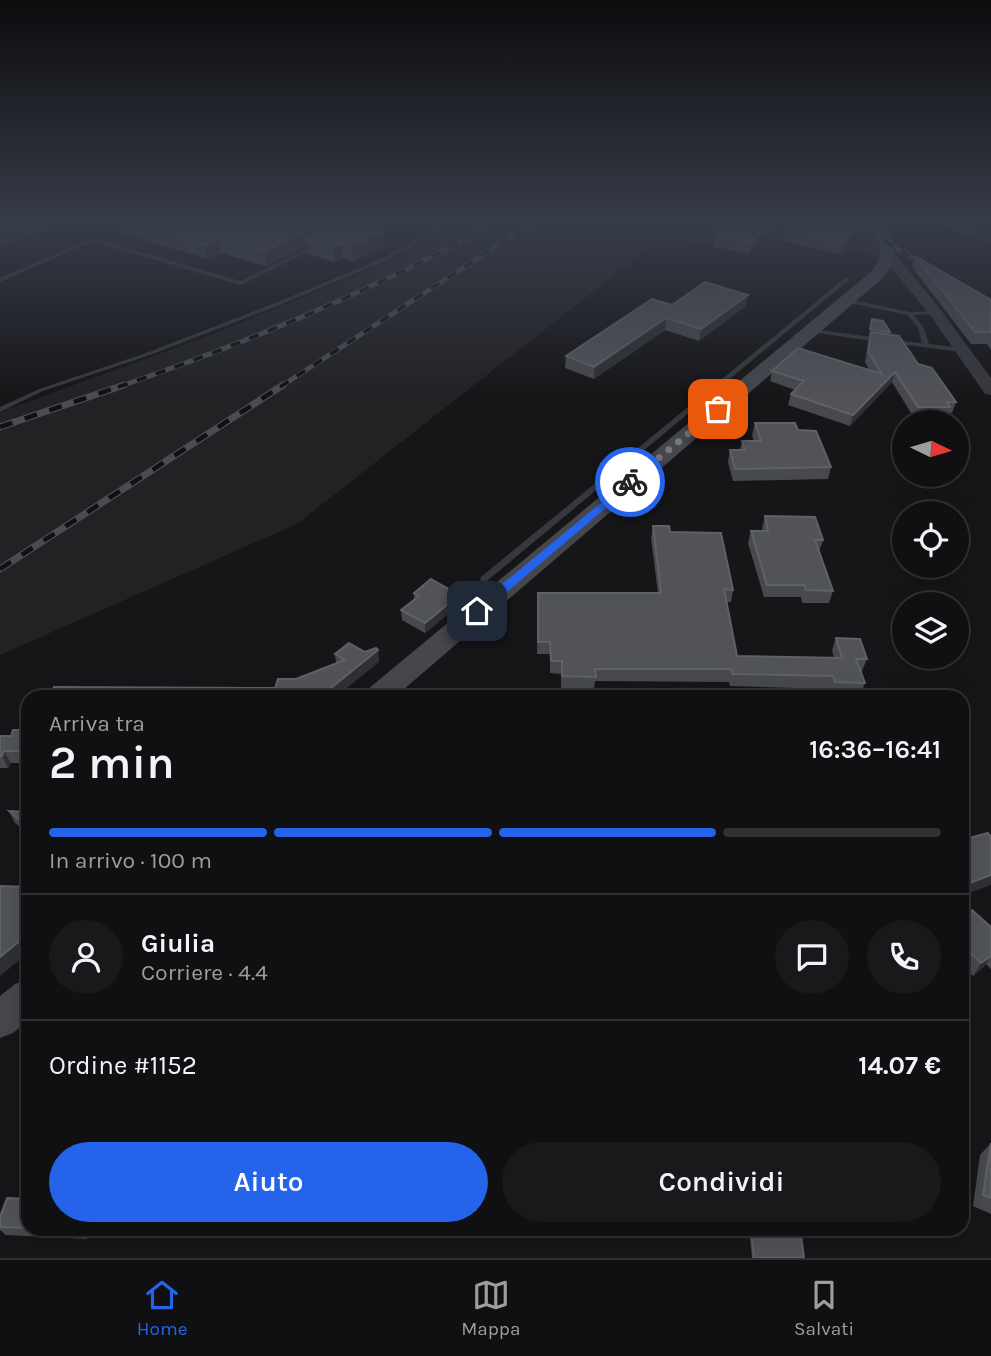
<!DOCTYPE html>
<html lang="it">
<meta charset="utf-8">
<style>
:root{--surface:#101012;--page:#19191b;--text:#f1f3f6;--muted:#9c9d9f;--line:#303032;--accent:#2563eb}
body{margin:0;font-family:Karla,sans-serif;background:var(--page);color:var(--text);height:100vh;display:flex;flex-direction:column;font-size:26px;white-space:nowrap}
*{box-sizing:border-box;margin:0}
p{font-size:23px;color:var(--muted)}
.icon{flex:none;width:38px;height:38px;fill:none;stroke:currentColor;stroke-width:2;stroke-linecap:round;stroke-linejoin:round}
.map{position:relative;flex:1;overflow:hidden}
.sheet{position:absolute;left:21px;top:690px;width:948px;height:546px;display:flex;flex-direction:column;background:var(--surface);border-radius:21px;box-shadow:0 7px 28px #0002,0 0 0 2px var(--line)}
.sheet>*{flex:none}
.needle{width:46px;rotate:95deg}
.tools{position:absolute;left:892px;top:410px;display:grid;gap:14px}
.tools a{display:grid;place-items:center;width:77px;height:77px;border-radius:50%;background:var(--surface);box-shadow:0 7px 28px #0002,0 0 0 2px var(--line);font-size:35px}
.pin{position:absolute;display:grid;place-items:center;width:60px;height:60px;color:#fff;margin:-30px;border-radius:14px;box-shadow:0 4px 10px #0006}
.courier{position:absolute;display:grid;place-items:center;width:70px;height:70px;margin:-35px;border:5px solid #2563eb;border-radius:50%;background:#fff;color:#222;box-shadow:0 2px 9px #0007}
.summary em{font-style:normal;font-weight:600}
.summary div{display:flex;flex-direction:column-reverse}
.summary{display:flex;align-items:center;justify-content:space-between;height:119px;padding:0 28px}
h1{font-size:46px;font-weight:600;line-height:52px}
.bar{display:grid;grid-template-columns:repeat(4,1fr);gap:10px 7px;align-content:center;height:84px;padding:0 28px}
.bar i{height:9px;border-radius:5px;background:var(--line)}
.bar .on{background:var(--accent)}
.bar p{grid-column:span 4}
.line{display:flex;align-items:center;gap:18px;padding:0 28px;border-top:2px solid var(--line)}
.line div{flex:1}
.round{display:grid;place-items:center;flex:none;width:74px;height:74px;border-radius:37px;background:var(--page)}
.primary-button{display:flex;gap:14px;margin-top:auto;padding:14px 28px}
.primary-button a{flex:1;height:80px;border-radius:42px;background:var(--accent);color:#fff;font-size:28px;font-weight:600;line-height:80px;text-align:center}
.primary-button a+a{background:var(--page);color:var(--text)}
.tabs{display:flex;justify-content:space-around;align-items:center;height:98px;border-top:2px solid var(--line);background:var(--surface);font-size:19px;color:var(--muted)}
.tabs a{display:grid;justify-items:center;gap:4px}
.tabs .on{color:var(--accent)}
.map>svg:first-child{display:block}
</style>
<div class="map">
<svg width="991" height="1258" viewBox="0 0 991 1258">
<rect width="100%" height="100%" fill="#161618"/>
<polygon fill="#222225" points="463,221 860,221 871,230 880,242 878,255 736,226 714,247 664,236 297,524 0,655 0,412 211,335 322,290 384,263"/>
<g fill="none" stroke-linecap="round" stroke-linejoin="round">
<g fill="#37383d" fill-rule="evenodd">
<polygon points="449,221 455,221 385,261 277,306 150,355 43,391 0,412 0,407 39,389 146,353 273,304 381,259"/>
<polygon points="87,240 100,240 241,281 316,244 321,245 241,285 98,243 88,243 0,282 0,278"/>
<polygon points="845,278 850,279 487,581 481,581 480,579 481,577"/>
<polygon points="847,299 910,312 937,311 938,312 935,314 914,315 924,328 929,344 962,348 965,350 962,352 892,343 891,342 894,340 922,343 918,328 908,315 845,302 844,301"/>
<polygon points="812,329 880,338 883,340 880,342 810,332 809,331"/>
</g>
<polygon fill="#37383d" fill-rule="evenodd" points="935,221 950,221 991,238 991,245"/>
<polygon fill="#37383d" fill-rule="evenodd" points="889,252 894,253 940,309 991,378 991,395 985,394 930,315 884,259 882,256"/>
<g fill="#45474d" fill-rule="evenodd">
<path d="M868 221H883C899 241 899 257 884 277L396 696H364L368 689 872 271C886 253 880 238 868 221Z"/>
<polygon points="28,979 28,1020 13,1033 0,1038 0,996 15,984"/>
</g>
<g stroke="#4a4c52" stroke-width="5">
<g id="rail-far1">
<polyline points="849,221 931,268"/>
<path d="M118 387C250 342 377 289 499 221"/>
<polyline points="280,387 535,221"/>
</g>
</g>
<g stroke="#4a4c52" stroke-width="7">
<g id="rail">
<polyline points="0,427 124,385"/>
<polyline points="0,569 283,385"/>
</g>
</g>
<use href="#rail-far1" stroke="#111113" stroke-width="3.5" stroke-dasharray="10" stroke-linecap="butt"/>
<use href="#rail" stroke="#111113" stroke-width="4.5" stroke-dasharray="13" stroke-linecap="butt"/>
</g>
<g fill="#47494d">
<polygon points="111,221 397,221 380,231 383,231 384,246 354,261 343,258 335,262 308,254 307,246 266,266 221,253 208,259 123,233 121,224"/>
<polygon points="860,229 840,254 782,241 784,231"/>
<polygon points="770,233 749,253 713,247 715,236"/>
<polygon points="915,256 991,300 991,350 987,344 971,344 912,267"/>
<polygon points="672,305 746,306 699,341 665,330 594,379 565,368 566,356"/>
<polygon points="872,319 890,332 890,334 956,402 952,413 948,413 947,417 914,418 892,382 850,426 788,405 791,394 795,390 770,381 772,371 870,371 865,362"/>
<polygon points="755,423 798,430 831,467 828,479 733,481 728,462 730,450 740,450 742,441 754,441 752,435"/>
<polygon points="765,516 823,540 819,552 833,591 829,603 802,603 801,597 764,597 748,543 751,531 763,531 762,528"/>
<polygon points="653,526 670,532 733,590 731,602 726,602 737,656 834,658 832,650 836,638 867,659 862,671 861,671 865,683 860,695 831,695 829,689 730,686 729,682 595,681 594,689 561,689 561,674 550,673 550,654 537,654 538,593 658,593 651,538"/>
<polygon points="414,593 459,595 459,605 425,633 402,620 401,610 414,599"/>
<polygon points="378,650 379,662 275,688 336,663 335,654"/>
<polygon points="28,730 28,763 11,763 8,768 0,768 0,736 11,736"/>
<polygon points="9,811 28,812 28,833 15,823"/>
<polygon points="991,927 991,969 986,964 973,976 964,967 962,968"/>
<polygon points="991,1143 991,1214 973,1206 980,1155"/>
<polygon points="28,1199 28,1228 90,1228 87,1239 6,1235 0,1230 0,1217"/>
<polygon points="749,1228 800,1228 804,1258 752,1258"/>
</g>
<g fill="#2f3033">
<polygon points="27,221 67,221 0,248 0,232"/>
<polygon points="325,221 349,221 306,240 307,246 266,266 264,251"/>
<polygon points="370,221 397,221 364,240 362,226"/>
<polygon points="860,221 861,221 860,229 840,254 842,243"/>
<polygon points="772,222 770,233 749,253 751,242"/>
<polygon points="383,231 384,246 354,261 352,246"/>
<polygon points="219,238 221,253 208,259 205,245"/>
<polygon points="341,243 343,258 335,262 334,247"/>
<polygon points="748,295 746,306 699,341 701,329"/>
<polygon points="666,318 665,330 594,379 594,367"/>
<polygon points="895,372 892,382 850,426 853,415"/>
<polygon points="459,595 459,605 425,633 425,623"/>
<polygon points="378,650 379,662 337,696 321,696"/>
<polygon points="4,751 11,763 8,768 2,756"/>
<polygon points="991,875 991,885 962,896 962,886"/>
<polygon points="28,934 28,953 0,976 0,957"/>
<polygon points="972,954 964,967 962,968 962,962"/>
<polygon points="991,956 984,967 973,976 981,963"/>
<polygon points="80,1228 90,1228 87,1239 80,1230"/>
</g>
<g fill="#525359" stroke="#5f6168" stroke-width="2">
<polygon points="0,221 27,221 0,232"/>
<polygon points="129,221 325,221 264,251 219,238 205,245"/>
<polygon points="342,221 370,221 362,226 383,231 352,246 341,243 334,247 306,240"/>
<polygon points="732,221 767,221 772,222 751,242 715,236"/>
<polygon points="838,221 860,221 842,243 784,231"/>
<polygon points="915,256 991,300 991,332 975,332"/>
<polygon points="705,282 748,295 701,329 666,318 594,367 566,356 652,299 672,305"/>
<polygon points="872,319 883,321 890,332 870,329"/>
<polygon points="871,332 899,336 918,364 932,368 956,402 947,402 950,407 918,407 895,372 853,415 791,394 804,381 772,371 798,348 882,374 868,352"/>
<polygon points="755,423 795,423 798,430 816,431 831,467 735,469 730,450 745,450 742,441 761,441"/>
<polygon points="765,516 815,517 823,540 815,540 833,591 806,590 804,585 767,585 751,531 768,531"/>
<polygon points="653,526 669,526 670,532 721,533 733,590 724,589 737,656 842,658 836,638 860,639 867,659 856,659 865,683 835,682 833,676 733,674 731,669 595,669 596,677 562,676 562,661 551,661 550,642 538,642 538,593 661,593"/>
<polygon points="431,579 459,595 425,623 401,610 419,596 414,593"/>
<polygon points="349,643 365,652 376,648 378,650 321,696 50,696 54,687 275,688 278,679 296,679 345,660 335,654"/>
<polygon points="13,730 28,730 28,751 4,751 2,756 0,756 0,736 11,736"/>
<polygon points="9,811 28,812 28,827"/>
<polygon points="988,833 991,837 991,875 962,886 962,840"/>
<polygon points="0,886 28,887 28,934 0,957"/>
<polygon points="972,910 991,927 991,956 981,963 972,954 962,962 962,917"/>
<polygon points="991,1143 991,1198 983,1195"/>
<polygon points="7,1198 28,1199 28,1228 0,1227 0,1217"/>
<polygon points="40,1228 80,1228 80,1230"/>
<polygon points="751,1228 800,1228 804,1258 754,1258"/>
</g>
<linearGradient id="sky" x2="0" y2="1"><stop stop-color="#0c0c0d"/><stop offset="0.56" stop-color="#363c48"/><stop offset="1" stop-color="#363c48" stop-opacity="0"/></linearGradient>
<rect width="991" height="398" fill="url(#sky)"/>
<polygon fill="#2563eb" points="630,479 635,482 634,484 481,614 473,614 473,608"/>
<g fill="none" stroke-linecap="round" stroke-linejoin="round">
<polyline stroke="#757880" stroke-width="7" stroke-dasharray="0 12.6" points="630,482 718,409"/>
</g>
</svg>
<div class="tools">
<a><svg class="needle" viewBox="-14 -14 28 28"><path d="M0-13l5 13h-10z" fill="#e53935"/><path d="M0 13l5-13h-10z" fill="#9c9d9f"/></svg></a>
<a><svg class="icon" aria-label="locate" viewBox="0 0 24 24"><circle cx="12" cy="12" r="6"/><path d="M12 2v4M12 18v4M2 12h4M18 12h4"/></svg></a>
<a><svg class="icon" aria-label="layers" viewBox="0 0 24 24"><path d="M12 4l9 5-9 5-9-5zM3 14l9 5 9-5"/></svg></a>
</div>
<div class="pin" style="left:718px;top:409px;background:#ea580c"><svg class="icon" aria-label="bag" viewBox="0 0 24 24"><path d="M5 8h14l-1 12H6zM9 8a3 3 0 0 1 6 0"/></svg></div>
<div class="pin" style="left:477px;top:611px;background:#1f2937"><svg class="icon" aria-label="home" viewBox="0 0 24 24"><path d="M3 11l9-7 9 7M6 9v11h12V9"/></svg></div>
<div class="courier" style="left:630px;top:482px"><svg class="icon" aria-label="bike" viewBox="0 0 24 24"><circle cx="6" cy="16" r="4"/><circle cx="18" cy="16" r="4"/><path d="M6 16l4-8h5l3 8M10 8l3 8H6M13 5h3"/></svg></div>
<section class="sheet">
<div class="summary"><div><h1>2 min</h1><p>Arriva tra</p></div><em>16:36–16:41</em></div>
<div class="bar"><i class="on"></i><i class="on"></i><i class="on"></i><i></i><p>In arrivo · 100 m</p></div>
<div class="line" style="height:126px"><a class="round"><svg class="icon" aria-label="person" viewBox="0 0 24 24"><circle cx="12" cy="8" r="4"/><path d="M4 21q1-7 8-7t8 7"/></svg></a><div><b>Giulia</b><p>Corriere · 4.4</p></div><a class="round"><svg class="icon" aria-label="chat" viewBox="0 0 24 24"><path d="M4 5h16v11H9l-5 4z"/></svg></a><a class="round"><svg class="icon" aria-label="phone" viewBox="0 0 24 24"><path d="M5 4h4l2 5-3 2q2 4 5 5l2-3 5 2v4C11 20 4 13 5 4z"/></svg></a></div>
<div class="line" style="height:91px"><div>Ordine #1152</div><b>14.07 €</b></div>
<div class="primary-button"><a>Aiuto</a><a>Condividi</a></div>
</section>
</div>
<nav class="tabs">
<a class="on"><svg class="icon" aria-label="home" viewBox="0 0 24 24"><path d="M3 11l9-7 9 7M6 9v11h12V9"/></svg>Home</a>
<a><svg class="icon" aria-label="map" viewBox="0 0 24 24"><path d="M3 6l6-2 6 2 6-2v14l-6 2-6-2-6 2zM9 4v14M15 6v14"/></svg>Mappa</a>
<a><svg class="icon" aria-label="saved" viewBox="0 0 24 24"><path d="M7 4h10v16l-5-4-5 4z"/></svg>Salvati</a>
</nav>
